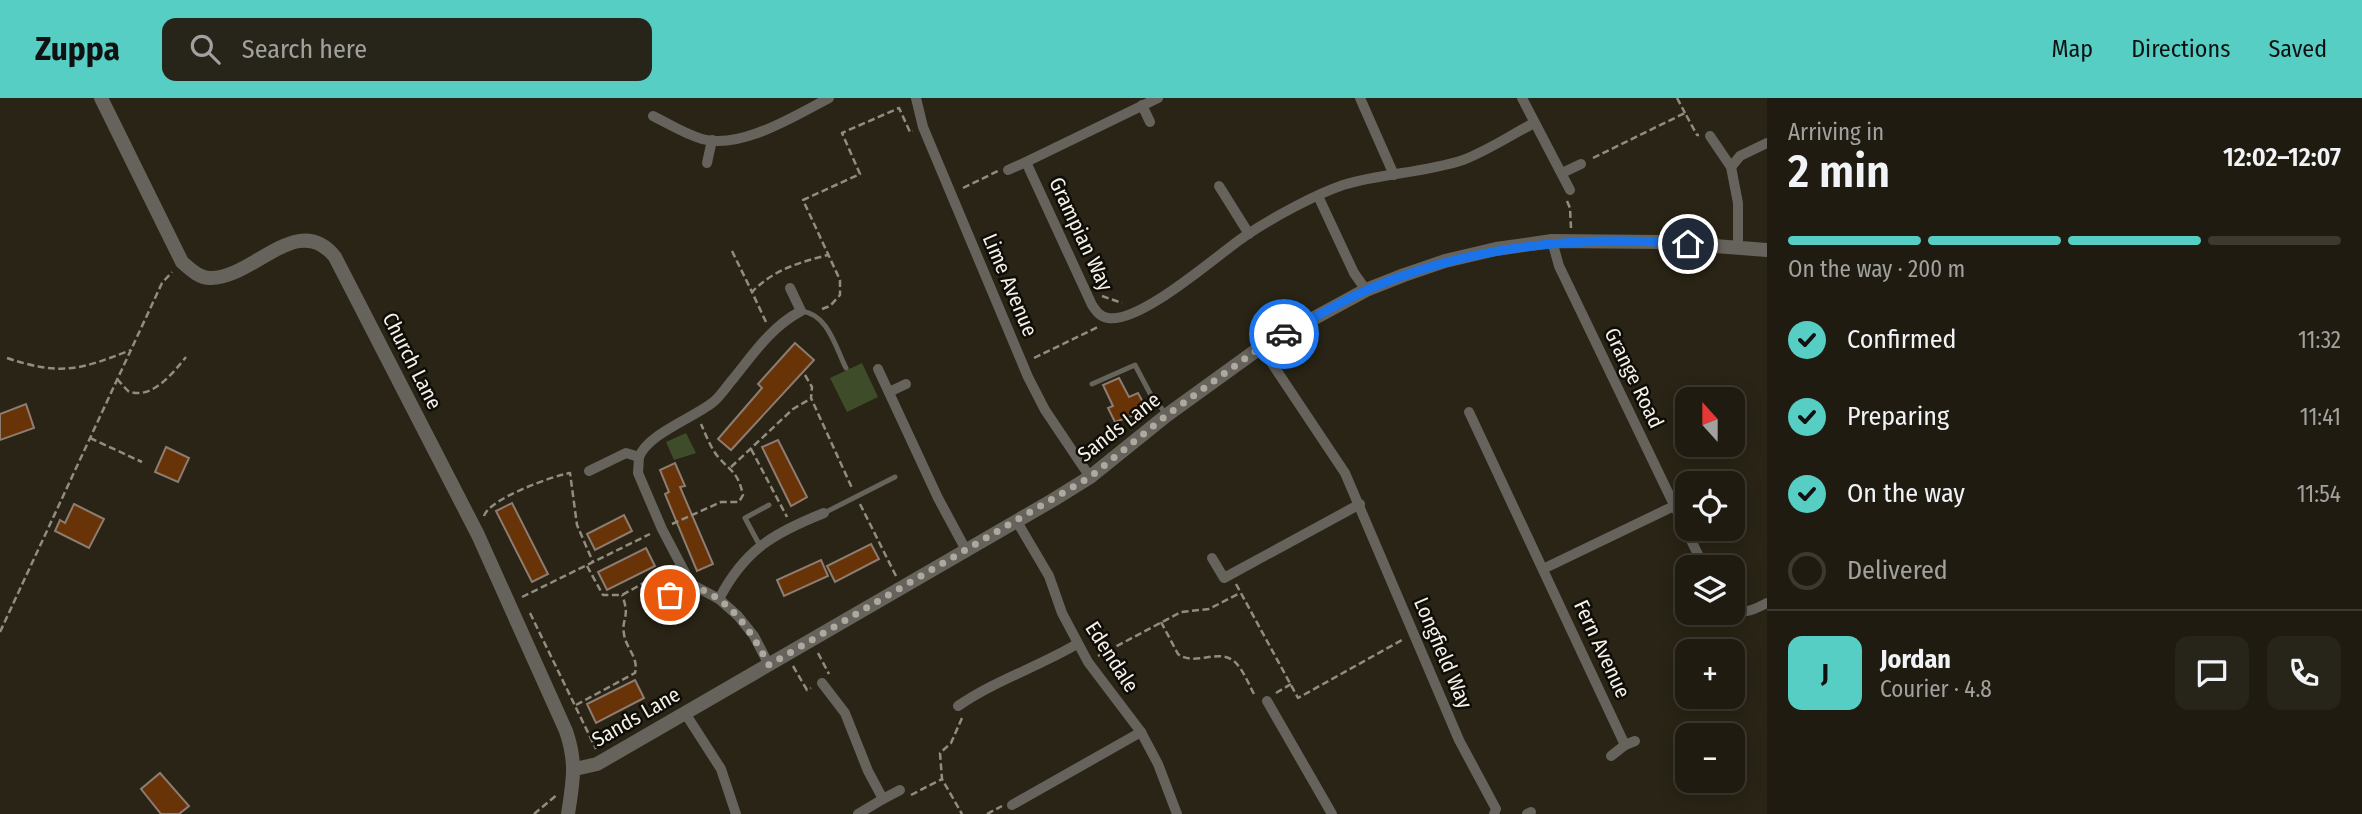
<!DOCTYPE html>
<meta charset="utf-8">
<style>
:root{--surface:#1f1b10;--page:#272419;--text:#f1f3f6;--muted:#a1a19f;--line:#3c3930;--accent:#56cec4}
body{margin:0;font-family:"Fira Sans Condensed",sans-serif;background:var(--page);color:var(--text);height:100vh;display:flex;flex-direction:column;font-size:26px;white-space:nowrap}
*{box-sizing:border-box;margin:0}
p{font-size:23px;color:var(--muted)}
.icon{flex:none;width:38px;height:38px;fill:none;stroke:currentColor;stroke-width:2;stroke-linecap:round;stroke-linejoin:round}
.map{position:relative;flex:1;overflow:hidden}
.drawer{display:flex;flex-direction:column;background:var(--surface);width:595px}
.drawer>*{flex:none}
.needle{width:46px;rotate:339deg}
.tools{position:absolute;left:1675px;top:289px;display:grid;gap:14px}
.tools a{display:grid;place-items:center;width:70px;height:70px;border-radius:14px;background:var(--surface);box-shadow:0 4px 18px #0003,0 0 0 2px var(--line);font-size:35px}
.pin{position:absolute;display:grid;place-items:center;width:60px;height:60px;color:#fff;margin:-30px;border:4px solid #fff;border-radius:50%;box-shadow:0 2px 7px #0007}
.courier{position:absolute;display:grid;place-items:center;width:70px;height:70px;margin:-35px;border:5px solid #1a73e8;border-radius:50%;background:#fff;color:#222;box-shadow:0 2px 9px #0007}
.head em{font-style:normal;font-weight:600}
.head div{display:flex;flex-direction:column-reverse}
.head{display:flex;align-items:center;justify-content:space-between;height:119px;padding:0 21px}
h1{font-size:46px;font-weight:600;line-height:52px}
.bar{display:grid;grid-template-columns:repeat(4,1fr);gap:10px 7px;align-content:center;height:84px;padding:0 21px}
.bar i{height:9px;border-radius:5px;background:var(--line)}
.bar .current{background:var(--accent)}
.bar p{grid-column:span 4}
.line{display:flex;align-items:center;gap:18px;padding:0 21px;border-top:2px solid var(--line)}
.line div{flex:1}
.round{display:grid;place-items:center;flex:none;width:74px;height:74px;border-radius:14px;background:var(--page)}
ol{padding:0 21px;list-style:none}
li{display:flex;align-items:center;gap:21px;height:77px}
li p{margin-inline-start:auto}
li .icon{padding:7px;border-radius:50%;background:var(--accent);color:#111;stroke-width:4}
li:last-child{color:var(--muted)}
li i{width:38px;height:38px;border:4px solid var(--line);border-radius:50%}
header{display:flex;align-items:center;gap:42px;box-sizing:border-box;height:98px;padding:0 35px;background:var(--accent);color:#111}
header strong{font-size:33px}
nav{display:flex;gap:38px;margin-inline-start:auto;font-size:24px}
.search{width:490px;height:63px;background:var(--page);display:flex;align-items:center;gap:18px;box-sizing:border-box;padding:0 24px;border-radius:14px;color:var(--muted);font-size:26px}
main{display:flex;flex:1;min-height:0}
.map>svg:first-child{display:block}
</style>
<header>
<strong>Zuppa</strong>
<div class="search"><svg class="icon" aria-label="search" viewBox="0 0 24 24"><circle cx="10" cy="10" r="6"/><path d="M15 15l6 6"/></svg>Search here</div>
<nav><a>Map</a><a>Directions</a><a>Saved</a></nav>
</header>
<main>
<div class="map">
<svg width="1767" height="716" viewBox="0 0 1767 716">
<rect width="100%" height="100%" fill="#292415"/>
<g fill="#3f4c29">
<polygon points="862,265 878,299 847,314 830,280"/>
<polygon points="686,335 696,355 674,362 666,344"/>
</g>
<g fill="#693308" stroke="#8d7c72" stroke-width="2">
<polygon points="795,245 814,262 731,352 718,341 762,290 758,286"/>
<polygon points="1119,280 1129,299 1138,295 1145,308 1136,312 1138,316 1115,324 1108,310 1113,308 1103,287"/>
<polygon points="26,306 34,330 0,342 0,316"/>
<polygon points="778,342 807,399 791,408 762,349"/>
<polygon points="166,349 189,360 178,384 155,374"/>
<polygon points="675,365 685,388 680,389 713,466 697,473 665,396 669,394 660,372"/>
<polygon points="512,405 548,476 532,484 496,413"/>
<polygon points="74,406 104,421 89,450 55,433 60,422 65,425"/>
<polygon points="624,417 632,433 595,452 587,436"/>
<polygon points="871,446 879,461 835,484 827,468"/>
<polygon points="646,450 655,468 607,492 598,474"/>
<polygon points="821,462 828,478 784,498 777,482"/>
<polygon points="635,582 644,600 596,625 587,606"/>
<polygon points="160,675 189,708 179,716 161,716 141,691"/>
</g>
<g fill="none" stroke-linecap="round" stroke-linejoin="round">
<g stroke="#918c80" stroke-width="2.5" stroke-dasharray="7 3.5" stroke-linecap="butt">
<polyline points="1677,0 1685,15"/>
<polyline points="1593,60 1685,15 1697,37 1699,37"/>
<polyline points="963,90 998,73"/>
<polyline points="1567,103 1570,110 1571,130"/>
<polyline points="732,153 752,194"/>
<polyline points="1102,198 1122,205"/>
<polyline points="822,211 830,208 840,197 840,182 803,102 860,76 842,35 899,10 910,34 913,33"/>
<path d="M766 224 752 194C773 172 800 164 828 157"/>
<path d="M7 260C61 278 79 272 131 252"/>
<polyline points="1034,260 1098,229"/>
<polyline points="805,277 812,289 811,300 852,390"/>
<path d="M117 281 128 293C151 303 173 275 186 259"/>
<polyline points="90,340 142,364"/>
<polyline points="751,351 787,419"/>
<polyline points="731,369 793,311 810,301"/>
<polyline points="860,406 896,478"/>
<path d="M484 418C489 401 552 378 570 375L577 427 593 464"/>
<path d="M672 426 721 404H739L743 397C738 375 733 375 719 360 711 351 706 337 701 326"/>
<polyline points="587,468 603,497 622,497 671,470"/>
<polyline points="1236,486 1298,600 1402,542"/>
<polyline points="522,499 650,436"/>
<polyline points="530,515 596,651"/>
<path d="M1161 524 1178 556C1195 569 1217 550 1234 563 1243 571 1249 587 1255 598"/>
<polyline points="0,534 162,185 172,174"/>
<polyline points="818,555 829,576"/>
<polyline points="1098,558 1181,514 1209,511 1240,495"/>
<polyline points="793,568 807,592 811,590"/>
<polyline points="1276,595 1291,586"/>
<path d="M576 607 635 575C639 559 626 551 624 536 621 520 631 520 622 497"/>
<polyline points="962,620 951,645 940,655 942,681 962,716"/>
<polyline points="911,697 942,681"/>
<polyline points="534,716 558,696"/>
<polyline points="987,716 1002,708"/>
</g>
<g stroke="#65635c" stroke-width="5">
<path d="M801 213C828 216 835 248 846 270"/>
<polyline points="1092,286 1135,267 1152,299 1167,317"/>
<polyline points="824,415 895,379"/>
<polyline points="760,448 745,420 769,407"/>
<polyline points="648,507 691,486"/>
</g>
<g stroke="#65635c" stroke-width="10">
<polyline points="916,0 923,29 1028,279 1045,312 1090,379"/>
<path d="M1158 0 1026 64 1092 207C1096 213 1100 219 1108 220 1141 226 1219 155 1248 136 1274 119 1314 97 1343 87 1382 75 1424 75 1463 62 1487 53 1511 37 1534 25"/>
<polyline points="1360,0 1394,77"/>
<polyline points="1522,0 1570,92"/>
<polyline points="1142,7 1150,24"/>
<path d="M653 18C669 26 685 36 702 41 741 52 796 17 829 0"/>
<polyline points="1710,38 1731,69 1738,105 1738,150"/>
<polyline points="707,65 712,42"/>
<polyline points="1731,69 1740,58 1767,45"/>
<polyline points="1008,72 1026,64"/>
<polyline points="1562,75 1581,66"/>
<polyline points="1219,88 1249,136"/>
<polyline points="1318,98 1354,175 1366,192"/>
<polyline points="1552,143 1559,168 1704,469"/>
<polyline points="1261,249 1345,375 1459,642 1496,711 1494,716"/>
<polyline points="878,271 938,400 966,452"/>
<polyline points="889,294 906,286"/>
<polyline points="1469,314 1625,647 1635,643"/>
<polyline points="639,359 638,375 662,431 691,486 719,501 738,518 754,538 769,567"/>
<path d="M589 373 626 355 639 359C648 336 691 321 712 305 720 299 726 289 733 281 754 255 771 229 801 213L790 190"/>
<polyline points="1016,422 1049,478 1062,515 1088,564 1141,634 1158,666 1177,716"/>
<polyline points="1212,460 1224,480 1360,406"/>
<polyline points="1543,471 1674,408"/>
<path d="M719 501C745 451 774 435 824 415"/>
<path d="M1732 512C1744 517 1757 510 1767 505"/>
<polyline points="822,585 845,615 868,673 883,701 858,716"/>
<polyline points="1267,603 1332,716"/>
<path d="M958 608C996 582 1038 569 1077 546"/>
<polyline points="685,615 721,671 736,716"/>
<polyline points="1611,658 1625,647"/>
<polyline points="883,701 900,692"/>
<polyline points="1012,707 1141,634"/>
<polyline points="1527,716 1531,714"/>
</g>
<g stroke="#65635c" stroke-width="14">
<path d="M101 0 182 164C190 171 199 180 210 180 253 181 298 112 335 159L478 437 566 633C577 665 573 683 568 716"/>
<polyline points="575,671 597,666 1053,402 1090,379 1167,317 1261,249 1366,192 1404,177 1445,163 1496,151 1552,143 1663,144 1767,152"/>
</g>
</g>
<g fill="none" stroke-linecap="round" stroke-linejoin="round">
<path stroke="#aea99e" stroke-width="7" stroke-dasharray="0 12.6" d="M670 497 691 486C701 492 713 496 721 503 743 520 756 543 769 567L1090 379 1167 317 1261 249 1284 236"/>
<path stroke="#1a73e8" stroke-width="9" d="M1284 236C1312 221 1340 204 1369 191 1471 147 1578 137 1688 146"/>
</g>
<g text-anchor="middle" stroke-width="5" stroke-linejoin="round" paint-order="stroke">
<g font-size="21" fill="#f5f1e8" stroke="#0f0d07">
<text transform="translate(1081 136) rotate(65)" y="7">Grampian Way</text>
<text transform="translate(1010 187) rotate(67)" y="7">Lime Avenue</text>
<text transform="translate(412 263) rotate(63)" y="7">Church Lane</text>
<text transform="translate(1634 280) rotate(64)" y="7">Grange Road</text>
<text transform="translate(1119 329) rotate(-38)" y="7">Sands Lane</text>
<text transform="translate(1602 551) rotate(65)" y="7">Fern Avenue</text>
<text transform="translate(1443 555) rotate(67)" y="7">Longfield Way</text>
<text transform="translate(1112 559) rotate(57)" y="7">Edendale</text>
<text transform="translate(636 619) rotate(-30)" y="7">Sands Lane</text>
</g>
</g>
</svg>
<div class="tools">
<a><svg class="needle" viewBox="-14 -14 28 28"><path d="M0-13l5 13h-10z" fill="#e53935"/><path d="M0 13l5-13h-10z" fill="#a1a19f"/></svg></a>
<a><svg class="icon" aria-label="locate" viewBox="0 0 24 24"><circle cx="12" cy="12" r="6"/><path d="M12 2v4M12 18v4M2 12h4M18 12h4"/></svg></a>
<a><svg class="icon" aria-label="layers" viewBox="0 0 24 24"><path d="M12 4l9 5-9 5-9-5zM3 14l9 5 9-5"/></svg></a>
<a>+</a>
<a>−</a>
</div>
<div class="pin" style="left:670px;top:497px;background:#ea580c"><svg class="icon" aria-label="bag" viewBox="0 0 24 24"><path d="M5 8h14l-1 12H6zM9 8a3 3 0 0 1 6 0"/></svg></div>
<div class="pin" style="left:1688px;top:146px;background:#1f2937"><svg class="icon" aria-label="home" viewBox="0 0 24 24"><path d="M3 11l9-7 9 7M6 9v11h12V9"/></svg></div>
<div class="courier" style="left:1284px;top:236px"><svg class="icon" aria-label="car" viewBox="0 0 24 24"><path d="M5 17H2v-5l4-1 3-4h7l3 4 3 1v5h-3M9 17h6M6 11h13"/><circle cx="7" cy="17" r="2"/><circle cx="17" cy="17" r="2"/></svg></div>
</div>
<section class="drawer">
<div class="head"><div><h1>2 min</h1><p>Arriving in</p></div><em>12:02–12:07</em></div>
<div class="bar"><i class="current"></i><i class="current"></i><i class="current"></i><i></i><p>On the way · 200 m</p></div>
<ol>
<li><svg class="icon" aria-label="check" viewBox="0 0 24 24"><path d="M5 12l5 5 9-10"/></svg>Confirmed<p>11:32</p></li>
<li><svg class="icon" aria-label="check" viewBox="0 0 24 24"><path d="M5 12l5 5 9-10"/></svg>Preparing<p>11:41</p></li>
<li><svg class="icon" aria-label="check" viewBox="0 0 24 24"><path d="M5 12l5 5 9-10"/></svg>On the way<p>11:54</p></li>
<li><i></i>Delivered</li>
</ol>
<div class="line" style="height:126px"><b class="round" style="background:var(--accent);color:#111">J</b><div><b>Jordan</b><p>Courier · 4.8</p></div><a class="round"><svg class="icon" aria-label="chat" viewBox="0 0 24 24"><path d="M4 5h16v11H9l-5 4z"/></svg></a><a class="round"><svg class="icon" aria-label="phone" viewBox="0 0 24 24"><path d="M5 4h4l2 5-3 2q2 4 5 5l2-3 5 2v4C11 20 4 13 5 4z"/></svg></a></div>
</section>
</main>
